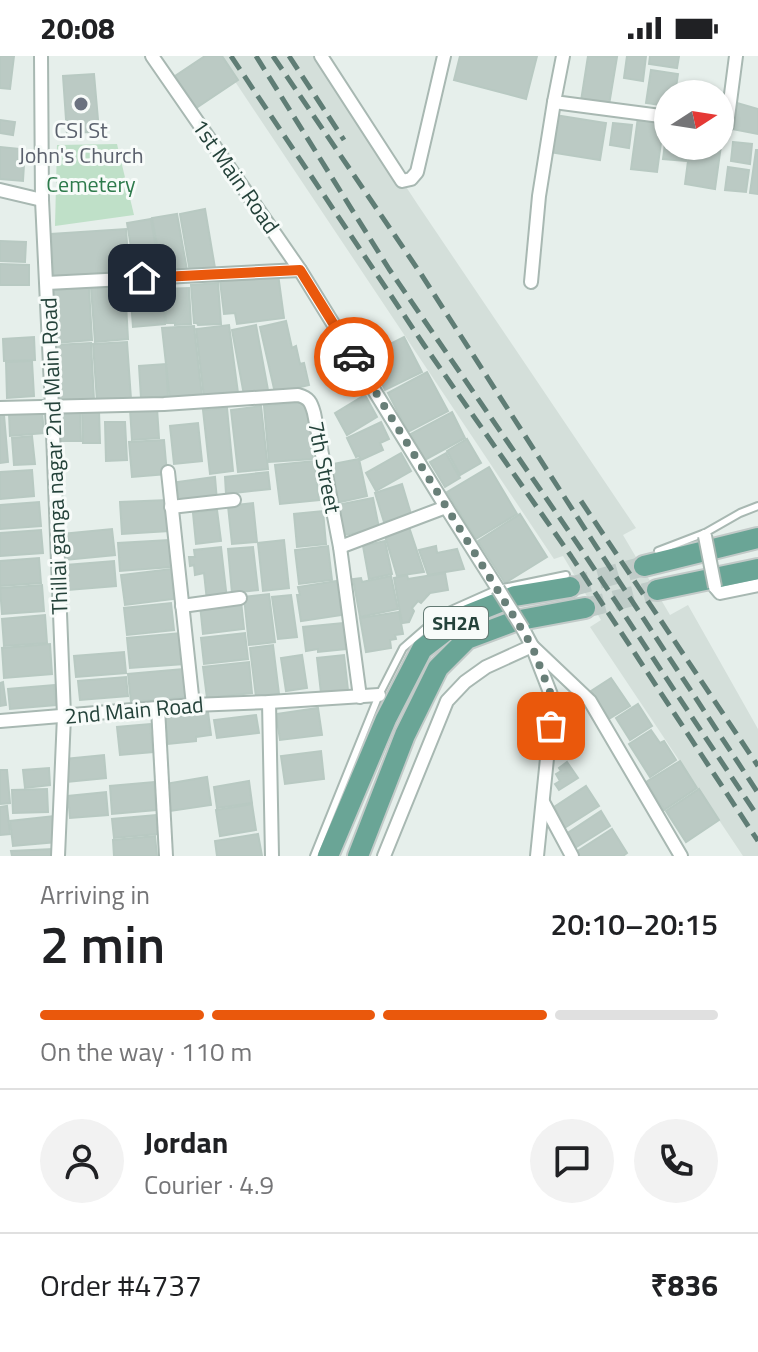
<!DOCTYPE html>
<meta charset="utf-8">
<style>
:root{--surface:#fff;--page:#f2f2f2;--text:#202124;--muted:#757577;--line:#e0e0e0;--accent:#ea580c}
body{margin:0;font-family:"Titillium Web",sans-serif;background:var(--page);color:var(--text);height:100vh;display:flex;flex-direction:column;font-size:30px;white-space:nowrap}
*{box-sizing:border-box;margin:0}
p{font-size:26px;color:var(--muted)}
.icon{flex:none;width:44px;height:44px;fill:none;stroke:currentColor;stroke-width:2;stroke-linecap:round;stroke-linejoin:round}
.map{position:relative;height:800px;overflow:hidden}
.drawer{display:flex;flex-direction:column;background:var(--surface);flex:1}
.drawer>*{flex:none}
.needle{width:52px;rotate:78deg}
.tools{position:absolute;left:654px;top:24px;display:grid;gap:16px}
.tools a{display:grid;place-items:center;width:80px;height:80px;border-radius:50%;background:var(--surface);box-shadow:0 2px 6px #0004;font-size:40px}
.pin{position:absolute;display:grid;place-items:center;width:68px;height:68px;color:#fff;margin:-34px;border-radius:16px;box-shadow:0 4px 12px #0006}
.courier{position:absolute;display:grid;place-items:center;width:80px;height:80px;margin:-40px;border:6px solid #ea580c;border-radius:50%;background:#fff;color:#222;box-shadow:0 2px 10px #0007}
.summary em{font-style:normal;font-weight:600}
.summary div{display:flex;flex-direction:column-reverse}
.summary{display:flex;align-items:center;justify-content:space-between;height:136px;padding:0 40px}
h1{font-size:52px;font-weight:600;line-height:60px}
.bar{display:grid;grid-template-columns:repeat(4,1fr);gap:12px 8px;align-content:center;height:96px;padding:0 40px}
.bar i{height:10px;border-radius:6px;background:var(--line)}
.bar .selected{background:var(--accent)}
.bar p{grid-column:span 4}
.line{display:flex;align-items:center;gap:20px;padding:0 40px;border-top:2px solid var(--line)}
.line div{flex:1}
.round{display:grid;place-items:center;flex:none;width:84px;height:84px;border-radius:42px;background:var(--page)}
.status{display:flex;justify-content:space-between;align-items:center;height:56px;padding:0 40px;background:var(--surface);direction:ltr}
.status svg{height:22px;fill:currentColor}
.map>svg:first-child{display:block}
</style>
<div class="status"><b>20:08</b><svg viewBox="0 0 49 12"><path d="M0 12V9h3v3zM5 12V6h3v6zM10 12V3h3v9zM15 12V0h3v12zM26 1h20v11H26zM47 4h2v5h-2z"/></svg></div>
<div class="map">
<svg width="758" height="800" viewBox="0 0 758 800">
<rect width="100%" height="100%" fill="#e6efeb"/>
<polygon fill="#d4dfda" points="218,0 320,0 418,149 636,472 623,479 670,559 688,549 758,673 758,800 743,800 590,571 601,564 563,500 554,503"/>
<polygon fill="#bfe0c8" points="117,88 134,159 55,170 57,89"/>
<g fill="#bbcac4" stroke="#b8c9c2" stroke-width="2">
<polygon points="0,0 14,0 10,33 0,32"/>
<polygon points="205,0 222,0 238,24 196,52 175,20"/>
<polygon points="460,0 537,0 526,43 454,24"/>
<polygon points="588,0 617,1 609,49 581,45"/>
<polygon points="627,0 646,0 643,25 624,22"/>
<polygon points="650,0 679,0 677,12 649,8"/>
<polygon points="651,14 678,18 675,38 668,38 668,50 646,47"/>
<polygon points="94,18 99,75 67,78 63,20"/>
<polygon points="737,47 758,53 758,78 732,73"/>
<polygon points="555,59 606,67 600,104 549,96"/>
<polygon points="638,61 664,64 657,116 631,113"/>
<polygon points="0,64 15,66 13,79 0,77"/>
<polygon points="613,67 632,69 629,92 610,89"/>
<polygon points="667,72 668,90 688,90 686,105 663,103"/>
<polygon points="720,75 723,75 715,133 685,128 690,90 720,90"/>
<polygon points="733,86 752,88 750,108 731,105"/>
<polygon points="0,91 19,93 18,107 24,108 23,125 0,123"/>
<polygon points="756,94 758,94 758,138 750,137"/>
<polygon points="728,111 749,114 746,136 725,134"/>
<polygon points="205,153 215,212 190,216 180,158"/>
<polygon points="177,158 187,214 162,218 152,162"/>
<polygon points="151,163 160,217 136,221 127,167"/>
<polygon points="126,173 129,216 54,222 51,178"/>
<polygon points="0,185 26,186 25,206 0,205"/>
<polygon points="0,208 29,209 29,229 0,229"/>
<polygon points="278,218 284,262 237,268 235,257 224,258 220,225"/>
<polygon points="218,227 221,268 198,269 197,267 194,267 191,229"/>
<polygon points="162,228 165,268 133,271 130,231"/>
<polygon points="125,230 128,283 95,286 91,232"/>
<polygon points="89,232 92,284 56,287 52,234"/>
<polygon points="189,232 191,268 175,269 175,267 166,267 164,233"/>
<polygon points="286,265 292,292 296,290 300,308 304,307 309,329 275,337 260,271"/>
<polygon points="229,269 238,337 204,342 196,273"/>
<polygon points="256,269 268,334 244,339 232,274"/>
<polygon points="194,270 202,340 170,344 162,272"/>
<polygon points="34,281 35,304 4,305 3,283"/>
<polygon points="404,281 422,316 385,334 368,299"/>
<polygon points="127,286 131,343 97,345 93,288"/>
<polygon points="91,287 94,344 59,347 55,289"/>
<polygon points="32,305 34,340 7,342 6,306"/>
<polygon points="166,308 168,340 141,342 139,310"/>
<polygon points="427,316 448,355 408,376 388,337"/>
<polygon points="365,339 377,361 347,379 335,357"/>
<polygon points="308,346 313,403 269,406 264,350"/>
<polygon points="261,350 268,413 238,416 231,354"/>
<polygon points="157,352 159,382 132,384 130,353"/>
<polygon points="227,352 233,415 210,418 203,354"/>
<polygon points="42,355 44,377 10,380 9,358"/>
<polygon points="82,355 99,355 100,387 83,387"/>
<polygon points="452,356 465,382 425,404 411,378"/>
<polygon points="59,357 80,357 81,385 60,385"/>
<polygon points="0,359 4,359 8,406 0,407"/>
<polygon points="105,366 125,366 127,404 106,405"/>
<polygon points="381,366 389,383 380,387 383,394 361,404 359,400 356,401 347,382"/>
<polygon points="198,367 202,405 174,408 170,370"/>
<polygon points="32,380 35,408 14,409 12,382"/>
<polygon points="467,383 481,407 460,419 447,395"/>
<polygon points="164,384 167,418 132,421 129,386"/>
<polygon points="401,397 411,415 376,435 366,417"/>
<polygon points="446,397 460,422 445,431 430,406"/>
<polygon points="359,403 367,440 336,447 328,409"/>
<polygon points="314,405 319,444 280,448 275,409"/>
<polygon points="489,411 517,458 476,483 447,436"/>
<polygon points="32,414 34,440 0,443 0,416"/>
<polygon points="268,416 270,433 226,438 225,421"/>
<polygon points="215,421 217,445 179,449 177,426"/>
<polygon points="402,428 411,458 384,466 375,437"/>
<polygon points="373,442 379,472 344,479 337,449"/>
<polygon points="168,444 169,475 122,478 120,446"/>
<polygon points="39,446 41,470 0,473 0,449"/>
<polygon points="253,447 257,486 232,488 228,450"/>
<polygon points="217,454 221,485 196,488 193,457"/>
<polygon points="323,455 326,488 297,491 294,458"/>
<polygon points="520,458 547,501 505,527 478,485"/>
<polygon points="409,471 424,516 397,520 385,480"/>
<polygon points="112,473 115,499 65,504 62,478"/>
<polygon points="41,474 43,497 0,500 0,477"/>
<polygon points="169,484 171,511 120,515 118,487"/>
<polygon points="284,484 289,532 263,535 258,487"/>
<polygon points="385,485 392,518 369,523 363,490"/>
<polygon points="328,490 332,524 299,528 295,494"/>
<polygon points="436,490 437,497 457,493 464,513 428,519 419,494"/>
<polygon points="221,491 227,543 207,545 204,517 195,519 194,509 190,510 189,501 195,501 194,494"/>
<polygon points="253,491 258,534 232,537 228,493"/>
<polygon points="39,502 41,527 0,530 0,505"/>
<polygon points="114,505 116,530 68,534 66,509"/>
<polygon points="171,513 174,543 125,549 121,519"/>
<polygon points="445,517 448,534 430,537 421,547 418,545 412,552 414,555 409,566 402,567 394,522 407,519 408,523"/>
<polygon points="391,520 398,553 360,561 353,523 361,522 362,526"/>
<polygon points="337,525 342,559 301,565 297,539 300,539 298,531"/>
<polygon points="42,529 44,555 2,558 0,532"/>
<polygon points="269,538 275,586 249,589 244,541"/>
<polygon points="291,539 297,581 278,583 272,541"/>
<polygon points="241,545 244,573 203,578 200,549"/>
<polygon points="171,547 174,574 127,579 124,552"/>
<polygon points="399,556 403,578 395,579 396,583 390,584 391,592 366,596 360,562"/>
<polygon points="45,559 47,587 4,590 2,563"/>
<polygon points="343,567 346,593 318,596 318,593 306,595 303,571"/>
<polygon points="181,577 184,608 130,612 127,582"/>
<polygon points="245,577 248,603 204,608 201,582"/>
<polygon points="50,588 52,618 4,622 2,592"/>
<polygon points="273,589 279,638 256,641 250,592"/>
<polygon points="124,596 126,617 76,621 74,600"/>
<polygon points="302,599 307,632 286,635 281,602"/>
<polygon points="344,599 348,634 321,637 317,602"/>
<polygon points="249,606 252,637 207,642 203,611"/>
<polygon points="183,613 186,641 131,646 128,618"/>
<polygon points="126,621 128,640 80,644 78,625"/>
<polygon points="611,622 630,650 609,663 591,635"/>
<polygon points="3,626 6,649 0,650 0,627"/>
<polygon points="54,629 56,649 10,653 8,633"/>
<polygon points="638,648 652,670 630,684 616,662"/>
<polygon points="318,652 322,679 280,684 276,658"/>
<polygon points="208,656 211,679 196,681 196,685 168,688 165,662"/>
<polygon points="256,659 259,677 217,682 214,664"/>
<polygon points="150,668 153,696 120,699 117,671"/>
<polygon points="651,674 660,687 664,685 676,704 650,721 629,688"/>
<polygon points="321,695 324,723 285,728 281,700"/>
<polygon points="104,699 106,722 67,726 65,703"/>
<polygon points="680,705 697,732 664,754 646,726"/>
<polygon points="567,706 578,722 559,734 555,728 560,725 556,718 561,715 559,712"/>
<polygon points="49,712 50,729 25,732 23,714"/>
<polygon points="0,714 7,714 10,747 0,748"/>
<polygon points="207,721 211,749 169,755 165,728"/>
<polygon points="249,725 252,747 217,752 214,731"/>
<polygon points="154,726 156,754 112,758 110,730"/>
<polygon points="586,730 599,750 563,773 553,758 557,756 554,751"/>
<polygon points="47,733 48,756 13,757 12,734"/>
<polygon points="699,733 719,764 686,786 666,755"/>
<polygon points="106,736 108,759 70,762 68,740"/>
<polygon points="252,748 256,774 220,780 216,754"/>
<polygon points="7,750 10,778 0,779 0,751"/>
<polygon points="601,755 610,770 575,792 566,778"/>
<polygon points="156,759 158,778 114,782 112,763"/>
<polygon points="54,760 57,786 13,790 10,765"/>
<polygon points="612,773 627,797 623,800 578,800 576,796"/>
<polygon points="258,778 262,800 217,800 215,785"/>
<polygon points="155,780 157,800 114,800 113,784"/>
<polygon points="53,793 53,800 12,800 11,795"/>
</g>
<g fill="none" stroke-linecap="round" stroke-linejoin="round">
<g stroke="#bfccc8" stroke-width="20" stroke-dasharray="20 10" stroke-linecap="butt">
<polyline points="570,531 644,510"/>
<polyline points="585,552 657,534"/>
</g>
<g stroke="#a8b8b2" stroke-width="10">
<g id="service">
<polyline points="658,495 705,477 740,457 758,450"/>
<polyline points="314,800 379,639 403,592 442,558 498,533 566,519"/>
</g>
</g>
<g stroke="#a8b8b2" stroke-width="16">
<g id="minor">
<polyline points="41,0 42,144 52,351 64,660 58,800"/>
<polyline points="152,0 300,214 446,451 498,533"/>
<polyline points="321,0 402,125 411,123 417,116 444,0"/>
<polyline points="563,0 554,46 668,61"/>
<polyline points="720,68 727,69 736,0"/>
<polyline points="0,134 42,144"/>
<polyline points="531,226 539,140 554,46"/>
<polyline points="47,227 300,214"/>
<path d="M0 352 164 348 298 339C309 342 311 346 314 357L340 491 360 641"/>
<polyline points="168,416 193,649"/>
<polyline points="171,451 234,444"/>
<polyline points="340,491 446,451"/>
<polyline points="715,531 720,537 758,529"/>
<polyline points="182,550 240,542"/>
<polyline points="523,573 532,590 553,644 537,800"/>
<polyline points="269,646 272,800"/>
<polyline points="158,652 166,800"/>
<polyline points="0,665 193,649 269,646 379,639"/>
<polyline points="543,746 572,800"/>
<polyline points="384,800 447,645 465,626 486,611 532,590 590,645 681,800"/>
</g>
</g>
<g stroke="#c2cac8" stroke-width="24">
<g id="primary">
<polyline points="644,510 758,482"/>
<polyline points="657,534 758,513"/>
<polyline points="328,800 386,663 422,593 465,560 515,540 570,531"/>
<polyline points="358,800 405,679 438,612 467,583 515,565 585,552"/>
</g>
</g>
<use href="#service" stroke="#fff" stroke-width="6"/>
<use href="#minor" stroke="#fff" stroke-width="12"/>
<use href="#primary" stroke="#6aa596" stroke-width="20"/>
<g stroke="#5f7d75" stroke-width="5" stroke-dasharray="16 8" stroke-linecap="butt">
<polyline points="231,0 424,289 571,500 758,785"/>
<polyline points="256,0 389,213 581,493 758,761"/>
<polyline points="273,0 421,218 592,484 758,737"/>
<polyline points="289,0 344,84"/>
<polyline points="581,445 758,710"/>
</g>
<g stroke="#a8b8b2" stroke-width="16" stroke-linecap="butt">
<g id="minor-bridge">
<polyline points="705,480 715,531"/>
<polyline points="498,533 523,573"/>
</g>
</g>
<use href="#minor-bridge" stroke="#fff" stroke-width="12"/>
</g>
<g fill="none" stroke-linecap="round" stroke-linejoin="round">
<polyline stroke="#687f78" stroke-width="8" stroke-dasharray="0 14.4" points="354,301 532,590 553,644 551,670"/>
<polyline stroke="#ea580c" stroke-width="10" points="142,222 300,214 354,301"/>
</g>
<circle fill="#6b7280" stroke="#f7fbf9" stroke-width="3" cx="81" cy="48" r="8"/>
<g text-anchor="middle" stroke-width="6" stroke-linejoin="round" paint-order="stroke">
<rect fill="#f7fbf9" stroke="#637a73" stroke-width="2" x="424" y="551" width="64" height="32" rx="6"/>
<g font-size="20" font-weight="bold" fill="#24423a">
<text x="456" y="574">SH2A</text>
</g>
<g font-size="22" fill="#5b616d" stroke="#f7fbf9">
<text x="81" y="82">CSI St<tspan x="81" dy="25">John's Church</tspan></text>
</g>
<g font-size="22" fill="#24423a" stroke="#f7fbf9">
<text transform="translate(236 120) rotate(55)" y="8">1st Main Road</text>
<text transform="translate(54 400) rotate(-92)" y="8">Thillai ganga nagar 2nd Main Road</text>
<text transform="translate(325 411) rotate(79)" y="8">7th Street</text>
<text transform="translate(134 654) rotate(-5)" y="8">2nd Main Road</text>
</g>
<g font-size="22" fill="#2d7a4b" stroke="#f7fbf9">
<text x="91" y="136">Cemetery</text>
</g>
</g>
</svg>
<div class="tools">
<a><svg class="needle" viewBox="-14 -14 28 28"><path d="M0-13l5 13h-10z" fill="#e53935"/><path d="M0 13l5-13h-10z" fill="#757577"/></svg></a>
</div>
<div class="pin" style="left:551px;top:670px;background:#ea580c"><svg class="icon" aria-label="bag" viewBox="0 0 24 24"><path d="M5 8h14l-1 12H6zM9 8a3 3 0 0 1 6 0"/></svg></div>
<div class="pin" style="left:142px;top:222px;background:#1f2937"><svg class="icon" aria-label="home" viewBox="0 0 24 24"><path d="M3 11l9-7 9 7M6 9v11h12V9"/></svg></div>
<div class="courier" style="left:354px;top:301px"><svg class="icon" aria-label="car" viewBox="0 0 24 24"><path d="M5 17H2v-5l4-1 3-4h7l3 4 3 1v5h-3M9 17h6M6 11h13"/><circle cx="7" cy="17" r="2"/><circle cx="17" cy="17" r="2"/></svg></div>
</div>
<section class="drawer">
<div class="summary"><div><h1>2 min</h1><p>Arriving in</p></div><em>20:10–20:15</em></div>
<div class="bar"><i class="selected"></i><i class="selected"></i><i class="selected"></i><i></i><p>On the way · 110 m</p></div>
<div class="line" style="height:144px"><a class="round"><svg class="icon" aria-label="person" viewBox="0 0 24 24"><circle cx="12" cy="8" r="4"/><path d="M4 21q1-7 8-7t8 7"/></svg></a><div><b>Jordan</b><p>Courier · 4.9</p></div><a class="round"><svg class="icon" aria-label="chat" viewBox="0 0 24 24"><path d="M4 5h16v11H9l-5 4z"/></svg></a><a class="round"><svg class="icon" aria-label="phone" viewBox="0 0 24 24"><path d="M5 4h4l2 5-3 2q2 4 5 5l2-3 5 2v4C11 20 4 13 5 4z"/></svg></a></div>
<div class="line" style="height:104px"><div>Order #4737</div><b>₹836</b></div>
</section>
